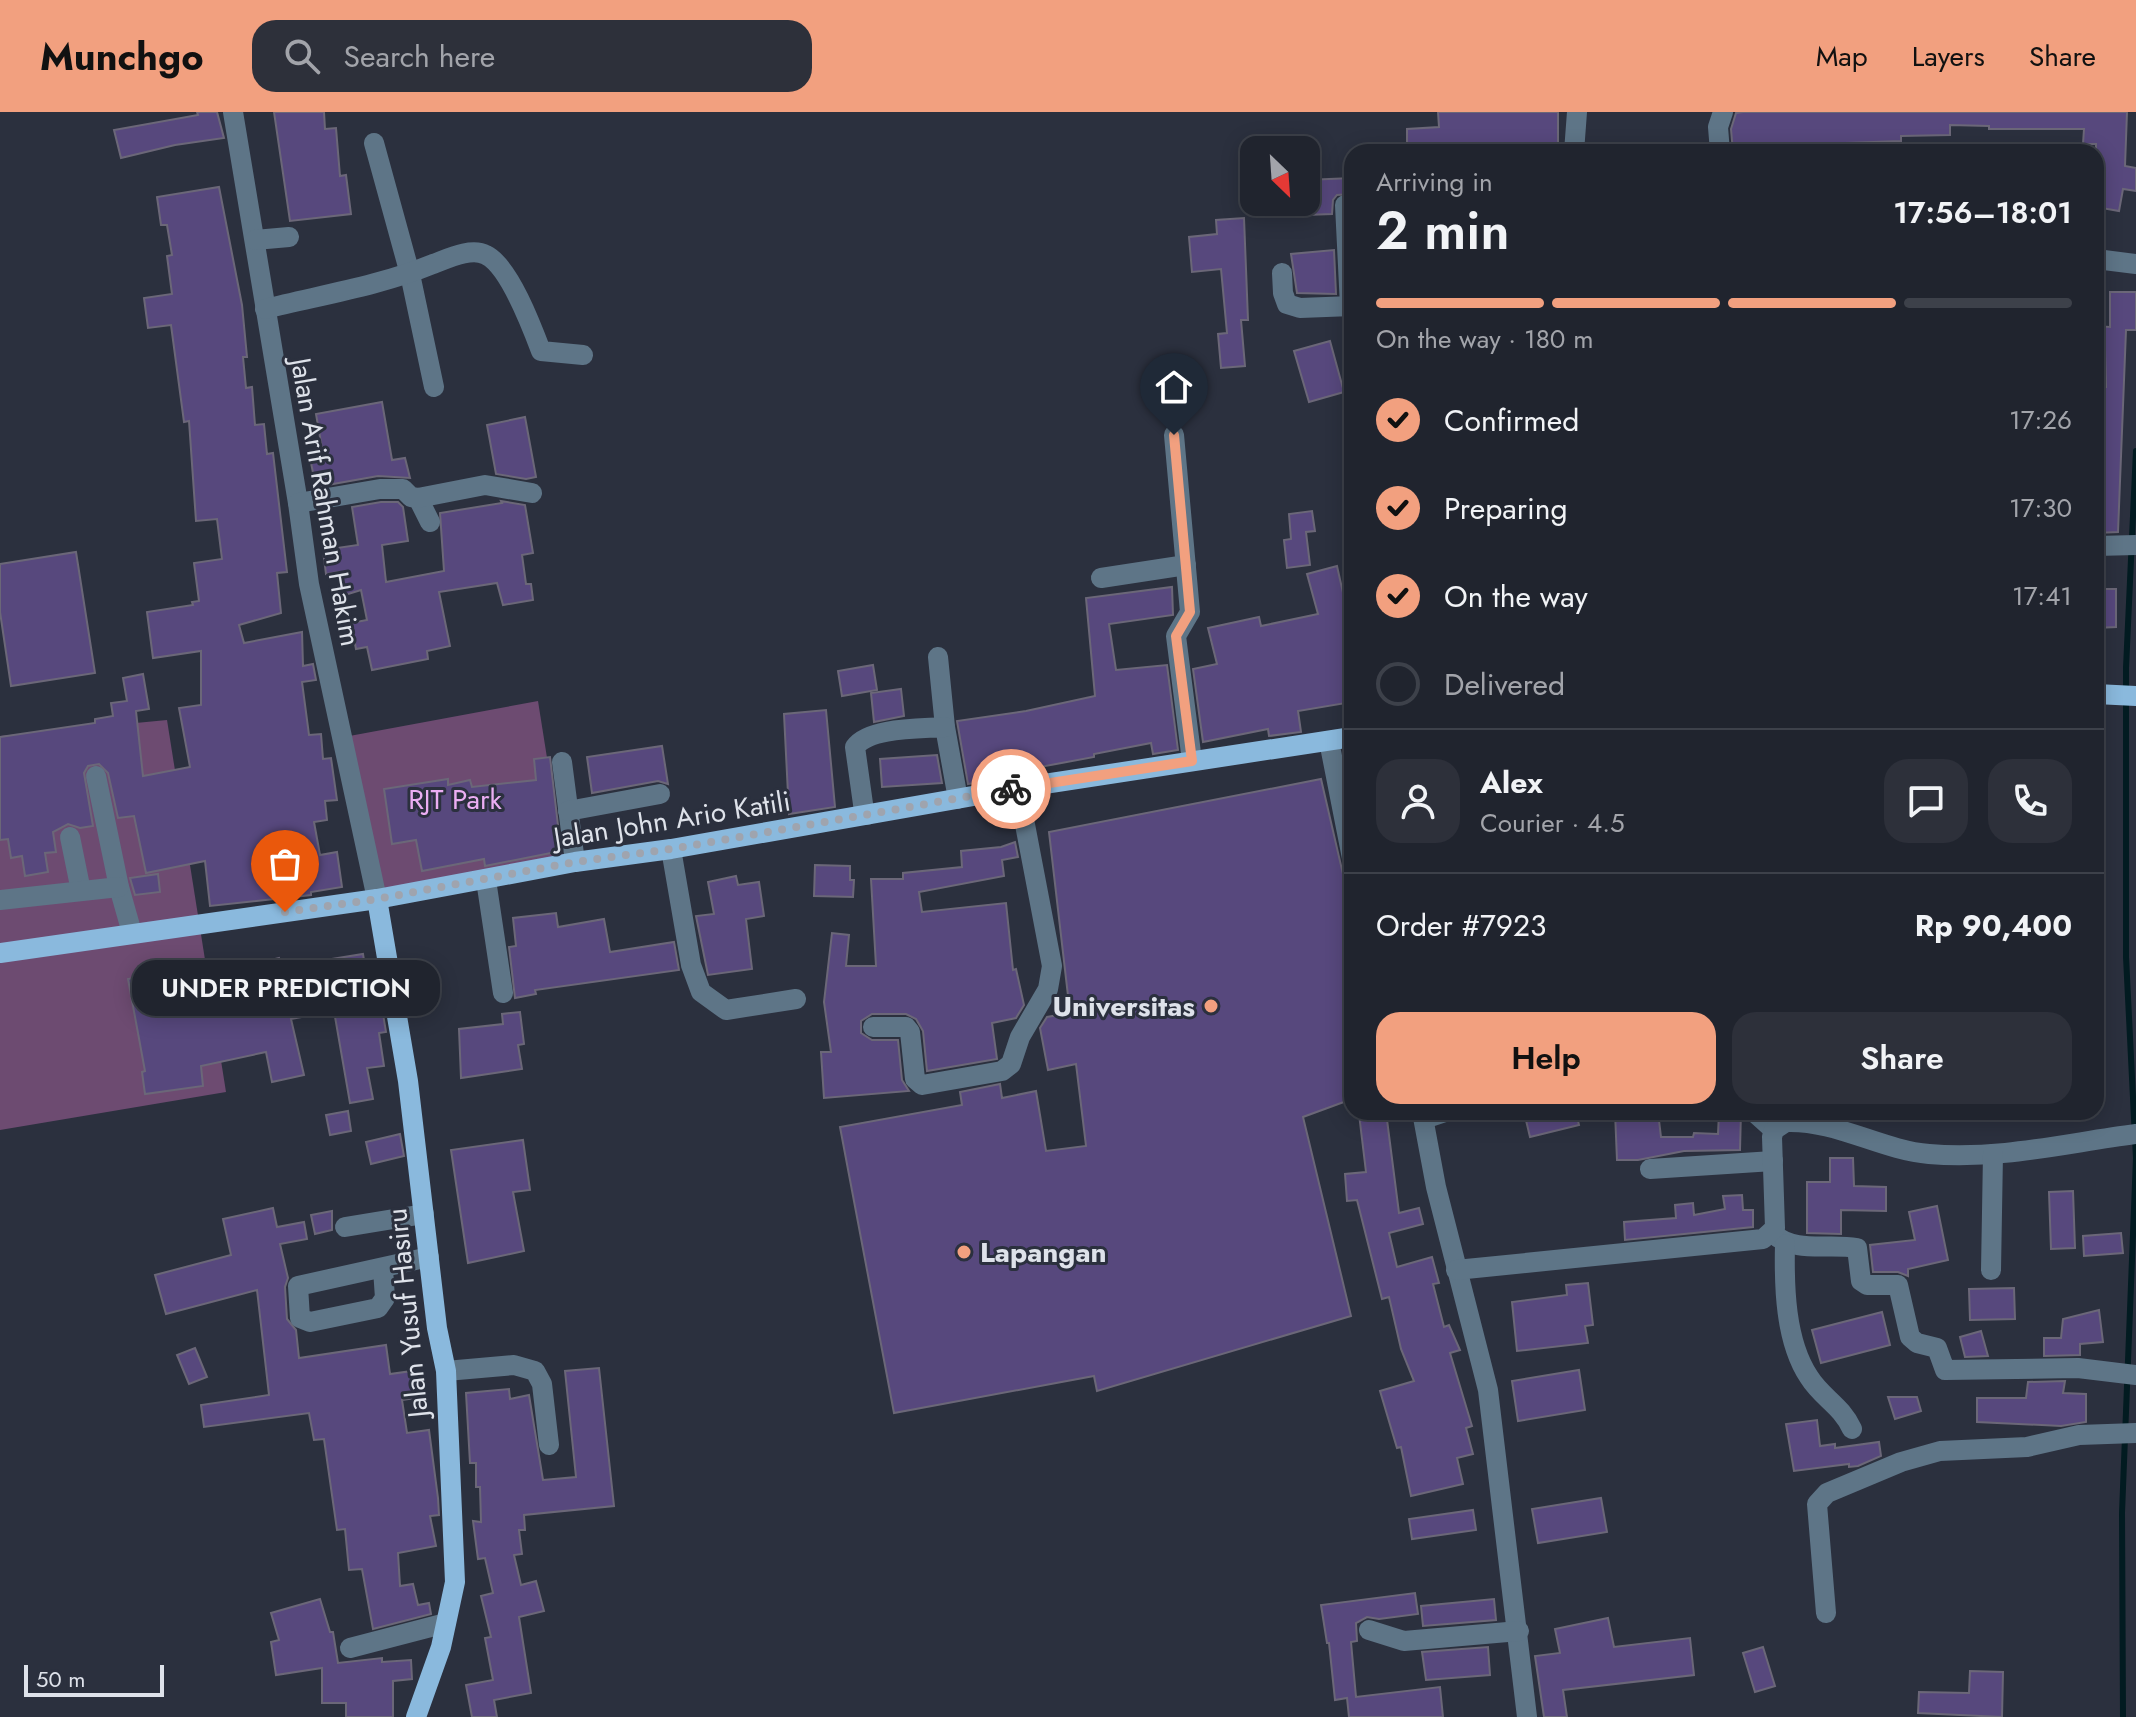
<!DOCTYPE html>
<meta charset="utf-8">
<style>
:root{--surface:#20242e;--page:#2d303a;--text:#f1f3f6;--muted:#a2a4aa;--line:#3d414a;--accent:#f2a07f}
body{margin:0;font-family:Jost,sans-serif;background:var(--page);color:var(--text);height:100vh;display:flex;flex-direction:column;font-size:30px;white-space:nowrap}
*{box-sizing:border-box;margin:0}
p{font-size:26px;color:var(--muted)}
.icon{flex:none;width:44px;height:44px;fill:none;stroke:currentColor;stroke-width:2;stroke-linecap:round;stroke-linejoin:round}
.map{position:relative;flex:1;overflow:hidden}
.panel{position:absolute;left:1344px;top:32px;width:760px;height:976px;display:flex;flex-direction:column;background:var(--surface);border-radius:24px;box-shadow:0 4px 20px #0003,0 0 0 2px var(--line)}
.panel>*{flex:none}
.needle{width:52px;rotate:155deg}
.tools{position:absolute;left:1240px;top:24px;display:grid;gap:16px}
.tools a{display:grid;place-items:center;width:80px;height:80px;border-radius:16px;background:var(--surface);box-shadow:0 4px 20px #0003,0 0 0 2px var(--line);font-size:40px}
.scale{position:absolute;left:24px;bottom:20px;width:140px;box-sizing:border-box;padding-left:8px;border:4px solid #dee2ea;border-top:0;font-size:22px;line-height:28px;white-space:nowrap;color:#dee2ea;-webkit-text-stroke:6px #2b303e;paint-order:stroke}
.pin{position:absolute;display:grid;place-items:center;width:68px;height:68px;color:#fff;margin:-82px -34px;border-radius:50% 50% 50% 0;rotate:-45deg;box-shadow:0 0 8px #0007}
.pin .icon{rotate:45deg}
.courier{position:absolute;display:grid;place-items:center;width:80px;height:80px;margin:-40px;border:6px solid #f2a07f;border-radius:50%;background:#fff;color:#222;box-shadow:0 2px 10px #0007}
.bubble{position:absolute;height:56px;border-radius:24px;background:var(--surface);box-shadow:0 4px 20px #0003,0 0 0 2px var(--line);font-size:26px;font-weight:600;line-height:56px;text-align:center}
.headline em{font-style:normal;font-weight:600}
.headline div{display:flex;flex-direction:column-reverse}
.headline{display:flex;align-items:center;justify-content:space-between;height:136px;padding:0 32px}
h1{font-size:52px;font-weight:600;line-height:60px}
.bar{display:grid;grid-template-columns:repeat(4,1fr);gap:12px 8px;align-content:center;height:96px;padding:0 32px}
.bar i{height:10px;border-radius:6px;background:var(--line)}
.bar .selected{background:var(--accent)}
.bar p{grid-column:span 4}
.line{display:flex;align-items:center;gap:20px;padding:0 32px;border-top:2px solid var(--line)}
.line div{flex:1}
.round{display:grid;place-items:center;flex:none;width:84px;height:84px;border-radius:24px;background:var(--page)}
ol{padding:0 32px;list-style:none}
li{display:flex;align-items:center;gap:24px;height:88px}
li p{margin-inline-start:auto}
li .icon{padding:8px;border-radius:50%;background:var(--accent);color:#111;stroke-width:4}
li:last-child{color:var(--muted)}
li i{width:44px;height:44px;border:4px solid var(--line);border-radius:50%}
.cta{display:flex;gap:16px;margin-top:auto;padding:16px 32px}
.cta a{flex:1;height:92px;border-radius:24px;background:var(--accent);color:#111;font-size:32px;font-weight:600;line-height:92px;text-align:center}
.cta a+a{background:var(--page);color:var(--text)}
header{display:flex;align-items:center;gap:48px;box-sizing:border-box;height:112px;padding:0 40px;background:var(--accent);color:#111}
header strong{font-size:38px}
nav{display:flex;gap:44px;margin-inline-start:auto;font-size:28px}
.search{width:560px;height:72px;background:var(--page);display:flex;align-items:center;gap:20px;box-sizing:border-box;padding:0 28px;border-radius:24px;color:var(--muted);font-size:30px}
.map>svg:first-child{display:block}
</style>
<header>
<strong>Munchgo</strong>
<div class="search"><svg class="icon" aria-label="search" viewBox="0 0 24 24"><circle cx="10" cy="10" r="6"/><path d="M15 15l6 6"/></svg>Search here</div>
<nav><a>Map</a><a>Layers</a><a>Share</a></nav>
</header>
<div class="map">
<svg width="2136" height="1605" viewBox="0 0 2136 1605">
<rect width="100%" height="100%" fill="#2b303e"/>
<g fill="#6d4b71">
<polygon points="538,589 564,753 376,782 344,625"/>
<polygon points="167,608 226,980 0,1018 0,624"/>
</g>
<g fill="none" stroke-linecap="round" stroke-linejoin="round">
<polyline stroke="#021b21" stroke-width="6" points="2123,1605 2122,1401 2136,1046 2126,845 2126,556 2136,339"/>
</g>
<g fill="#57487d" stroke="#6b6778" stroke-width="2">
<polygon points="197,0 217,0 224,26 175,33 121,46 114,18 198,3"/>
<polygon points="274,0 324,0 325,17 336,16 340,64 346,63 351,102 290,109"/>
<polygon points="1438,0 1558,0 1558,40 1407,40 1407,17 1439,15"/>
<polygon points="1743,0 2127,0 2125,54 2136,56 2136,79 2123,77 2119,99 2096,95 2096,32 2083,32 2084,17 1989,17 1989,14 1950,13 1950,23 1901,24 1901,29 1846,31 1847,40 1733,40 1731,17 1736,1"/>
<polygon points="1352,66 1352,82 1337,83 1333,88 1332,102 1306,103 1306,68"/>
<polygon points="219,75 242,193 247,245 243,245 246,276 252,275 255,313 264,312 267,342 273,341 287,460 277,461 281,501 239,513 244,531 302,520 303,554 313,552 316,568 302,570 309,623 321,622 323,647 331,646 337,688 325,689 327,708 314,710 320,743 337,740 342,775 311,780 311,783 210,794 205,749 146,761 134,704 118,706 108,661 99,652 88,654 84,661 93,714 80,716 68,712 53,720 56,740 45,741 48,760 25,764 22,744 11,746 8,727 0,728 0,625 95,611 95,607 113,604 111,591 127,589 123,566 143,562 149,597 136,599 143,664 190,655 179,596 201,593 201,539 153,546 147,500 193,493 192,490 199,489 194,451 222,447 217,407 196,409 189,309 184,310 171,213 148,216 144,186 172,182 167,144 172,143 167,113 161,113 157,85"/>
<polygon points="1244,106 1248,208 1241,208 1245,254 1221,256 1218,222 1227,221 1221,157 1192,160 1189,125 1217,122 1216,108"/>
<polygon points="1334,138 1336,182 1297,181 1291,142"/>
<polygon points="2110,180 2136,180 2136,218 2126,218 2118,420 2096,421 2096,275 2106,275 2105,237 2096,236 2096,214 2110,215"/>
<polygon points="1330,229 1344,280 1309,290 1294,239"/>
<polygon points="382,290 392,348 405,346 410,366 378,364 316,375 311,351 324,348 316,302"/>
<polygon points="525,305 536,365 526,367 496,362 487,313"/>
<polygon points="501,389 525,393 533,441 522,443 526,472 531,472 533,488 503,493 497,471 439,480 450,534 427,539 428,547 372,558 367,535 356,537 351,511 367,508 361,478 345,483 339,460 326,462 323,438 358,433 352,395 381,390 398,390 403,395 408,429 382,433 386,470 444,459 440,401 502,391"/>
<polygon points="1312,399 1315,419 1306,420 1310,453 1287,456 1284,428 1291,427 1289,402"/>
<polygon points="76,440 95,561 11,574 0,500 0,452"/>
<polygon points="1337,454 1352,521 1352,590 1298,599 1301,620 1269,624 1268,617 1203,630 1193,557 1217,552 1208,516 1259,505 1261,514 1318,502 1307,462"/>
<polygon points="1172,475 1173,503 1109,512 1116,558 1167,553 1178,638 1153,642 1151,631 1094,642 1094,645 1029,657 1029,661 968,672 957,609 1026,599 1095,584 1086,486"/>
<polygon points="2096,477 2116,477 2116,515 2096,516"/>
<polygon points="873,553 877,578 842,584 838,559"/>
<polygon points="901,577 904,604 874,610 871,581"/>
<polygon points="826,598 835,695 789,702 784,602"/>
<polygon points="662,634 668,672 658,669 592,681 587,645"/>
<polygon points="937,643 942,671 882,675 880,647"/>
<polygon points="550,645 561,739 485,754 484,747 422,759 416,728 392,732 384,677 448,667 448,673 470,668 472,675 536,668 534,647"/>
<polygon points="1321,667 1352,801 1352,987 1303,1005 1351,1204 1097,1279 1094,1264 894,1301 840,1015 962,993 960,980 1000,972 1002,986 1036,979 1046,1039 1086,1034 1076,952 1048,958 1040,916 1047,905 1070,901 1049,720"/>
<polygon points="1015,730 1018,745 1002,748 1004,764 919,780 922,800 1006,791 1013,858 1016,857 1024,893 1016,906 992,911 997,947 927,959 923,919 916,907 906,902 872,902 861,909 861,921 872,928 898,928 902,968 909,979 824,986 821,940 831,940 824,890 832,821 849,823 846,854 876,854 871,767 903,767 903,761 962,755 961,739 1001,735"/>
<polygon points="815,753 850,754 850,768 854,768 853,785 814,784"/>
<polygon points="158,762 160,780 135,783 130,766"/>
<polygon points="736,764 738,773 759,770 764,804 746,807 752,857 708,863 696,804 714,802 708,770"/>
<polygon points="556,801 558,815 604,807 610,840 674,830 679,858 535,878 536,882 515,886 509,835 516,834 513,806"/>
<polygon points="363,842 372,898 382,896 386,920 379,921 384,954 367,956 373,987 350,991 334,899 291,907 304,963 272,970 266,940 201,954 203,974 145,982 142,960 145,959 128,867 178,858 182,881 230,871 227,859 279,846 285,878 328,870 325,848"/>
<polygon points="520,900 524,932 518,933 522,957 461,966 459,917 503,912 502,902"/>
<polygon points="348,999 351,1019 330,1023 326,1003"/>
<polygon points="1386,1000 1399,1101 1419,1096 1423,1112 1389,1121 1397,1155 1432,1145 1439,1171 1433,1172 1444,1215 1449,1213 1460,1238 1450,1241 1472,1314 1466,1316 1473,1342 1457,1346 1463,1372 1411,1384 1401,1335 1397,1336 1380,1279 1414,1269 1401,1237 1389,1185 1382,1187 1357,1088 1347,1089 1345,1062 1366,1060 1359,1002"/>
<polygon points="1524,1000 1576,1000 1579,1013 1530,1025"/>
<polygon points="1615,1000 1658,1000 1661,1025 1693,1025 1694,1021 1718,1022 1719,1000 1741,1000 1740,1038 1684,1039 1638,1048 1617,1048"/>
<polygon points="400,1022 404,1044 371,1052 366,1030"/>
<polygon points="523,1028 530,1078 513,1080 524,1139 468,1151 451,1038"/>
<polygon points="1830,1046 1853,1046 1854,1074 1886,1075 1886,1099 1841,1098 1841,1122 1807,1121 1807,1070 1830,1070"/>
<polygon points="2073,1079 2075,1136 2051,1137 2049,1080"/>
<polygon points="1742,1083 1743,1098 1753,1098 1753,1115 1625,1128 1624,1110 1676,1106 1675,1093 1693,1091 1694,1103 1725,1097 1723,1084"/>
<polygon points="1937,1094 1948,1148 1908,1157 1908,1164 1898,1160 1873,1160 1870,1133 1915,1128 1909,1100"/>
<polygon points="273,1096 277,1115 304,1110 307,1127 280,1132 288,1166 285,1175 287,1207 296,1218 299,1246 386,1233 390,1262 419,1258 423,1285 402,1288 407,1321 429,1318 438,1386 439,1403 430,1404 436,1434 398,1441 400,1474 413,1472 418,1493 429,1491 431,1502 373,1517 362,1457 349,1458 345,1417 337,1418 324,1327 314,1328 309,1301 204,1315 201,1293 269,1283 257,1178 166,1202 155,1163 231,1143 223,1107"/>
<polygon points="332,1099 332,1118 315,1122 311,1103"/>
<polygon points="2121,1121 2123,1141 2084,1144 2083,1124"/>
<polygon points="1588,1171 1593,1213 1585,1214 1588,1231 1517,1239 1512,1190 1567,1183 1566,1173"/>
<polygon points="2014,1176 2015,1207 1970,1208 1969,1177"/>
<polygon points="2099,1198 2103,1230 2080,1232 2080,1243 2044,1244 2044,1226 2061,1226 2063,1207"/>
<polygon points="1882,1200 1890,1233 1821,1251 1812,1218"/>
<polygon points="1981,1219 1988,1244 1965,1245 1960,1225"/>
<polygon points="195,1236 207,1265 189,1272 177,1243"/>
<polygon points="599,1256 614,1394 524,1403 525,1418 519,1418 522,1442 514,1443 521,1473 536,1469 544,1499 519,1505 531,1581 494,1588 497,1605 472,1605 466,1573 493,1568 485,1526 491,1525 481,1484 493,1481 485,1446 478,1447 473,1409 481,1410 480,1375 476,1375 476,1351 470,1351 466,1281 509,1277 510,1287 529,1283 543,1368 576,1365 565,1259"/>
<polygon points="1579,1258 1585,1298 1518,1309 1512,1269"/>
<polygon points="2065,1269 2063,1281 2086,1282 2086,1310 2061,1314 1977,1310 1977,1286 2026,1286 2028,1270"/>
<polygon points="1888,1285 1917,1285 1921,1299 1895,1307"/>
<polygon points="1817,1308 1820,1334 1835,1332 1835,1336 1879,1330 1881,1344 1858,1354 1849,1355 1849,1352 1794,1359 1786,1312"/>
<polygon points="1601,1386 1607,1420 1538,1431 1532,1397"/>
<polygon points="1473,1398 1476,1418 1412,1427 1409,1407"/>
<polygon points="1415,1481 1418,1502 1379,1507 1367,1505 1356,1511 1357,1529 1351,1530 1356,1585 1440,1575 1443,1605 1349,1605 1347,1586 1335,1588 1329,1531 1327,1531 1321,1493"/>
<polygon points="320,1487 330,1520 333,1520 338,1551 382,1546 382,1550 411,1548 412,1567 393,1569 393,1605 346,1605 346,1591 322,1591 322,1556 276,1563 271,1530 279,1528 271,1501"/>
<polygon points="1494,1487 1496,1508 1423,1514 1421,1494"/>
<polygon points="1608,1506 1614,1535 1690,1526 1694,1563 1563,1578 1567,1605 1544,1605 1535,1544 1560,1541 1555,1517"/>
<polygon points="1488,1535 1490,1563 1426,1568 1422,1540"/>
<polygon points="1763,1535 1775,1574 1755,1580 1743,1541"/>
<polygon points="1970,1559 2003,1560 2002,1605 1918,1601 1919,1580 1969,1581"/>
</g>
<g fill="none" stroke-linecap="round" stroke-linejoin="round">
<g stroke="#5e7587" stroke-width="20">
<polyline points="233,0 298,391 309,472 377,787"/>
<polyline points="374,31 410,162 434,275"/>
<polyline points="1574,40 1577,0"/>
<polyline points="1720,40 1718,15 1723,0"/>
<polyline points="1345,93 1350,194"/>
<polyline points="255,128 289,125"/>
<polyline points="2096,147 2136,152"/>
<polyline points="1282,161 1283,181 1287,192 1300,196 1352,194"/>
<path d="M265 197C321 183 379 174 433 152 447 147 471 135 486 143 509 154 532 215 541 239L583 243"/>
<polyline points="1174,323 1190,500 1176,524 1192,649"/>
<polyline points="418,386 430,410"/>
<polyline points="298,391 380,377 403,377 411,385 418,386 485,373 532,381"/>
<polyline points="2096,434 2136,433"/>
<polyline points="1101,466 1186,453"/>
<polyline points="938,545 945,615 958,687"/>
<polyline points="1329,629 1352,746"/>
<polyline points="562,650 575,750"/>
<polyline points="96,664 119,775 132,821"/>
<polyline points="568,699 660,682"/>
<path d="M867 703 864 699 855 635C869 615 922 617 945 615"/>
<polyline points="70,725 81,779"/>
<polyline points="671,737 691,853 701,880 726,898 796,887"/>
<polyline points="486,768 503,881"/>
<polyline points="0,788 119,775"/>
<polyline points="873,915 906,915 910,920 915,967 922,973 1002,959 1011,952 1020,925 1048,877 1052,854 1018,676"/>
<polyline points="1422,1000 1436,1075 1488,1278 1527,1605"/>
<polyline points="1754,1000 1774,1018"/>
<polyline points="1424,1007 1445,1000"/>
<polyline points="1650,1057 1773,1049"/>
<polyline points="345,1115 424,1102"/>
<path d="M1772 1121C1796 1142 1827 1131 1857 1136L1861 1169 1867 1173H1898L1910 1225 1917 1231 1937 1236 1945 1258 2078 1256 2136 1263"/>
<path d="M1785 1132C1784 1174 1785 1229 1809 1265 1822 1286 1841 1293 1852 1317"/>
<polyline points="383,1157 385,1186 378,1196 310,1210 300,1206 298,1174 429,1145"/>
<path d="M1456 1158 1763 1127 1775 1116 1772 1025 1774 1018 1786 1010C1836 1008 1881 1038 1929 1042 2000 1048 2066 1031 2136 1022"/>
<polyline points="1991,1158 1993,1042"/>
<polyline points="446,1259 514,1253 535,1259 542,1272 549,1333"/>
<polyline points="1826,1501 1817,1392 1827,1381 1901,1350 1940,1339 2027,1335 2079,1323 2136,1321"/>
<polyline points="1369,1518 1404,1529 1519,1519"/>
<polyline points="350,1536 446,1511"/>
</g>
<g stroke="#8ab9dd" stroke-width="20">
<polyline points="2096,582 2136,584"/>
<polyline points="377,787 408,969 437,1216 446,1259 455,1470 441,1535 416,1605"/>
<polyline points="0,841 377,787 575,750 671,737 1018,676 1352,625"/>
</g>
</g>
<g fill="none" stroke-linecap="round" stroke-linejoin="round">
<polyline stroke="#9fa4ae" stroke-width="8" stroke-dasharray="0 14.4" points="285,800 377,787 575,750 671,737 1011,677"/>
<polyline stroke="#f2a07f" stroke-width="10" points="1011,677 1192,649 1176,524 1190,500 1174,323"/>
</g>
<g fill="#f2a07f" stroke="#2b303e" stroke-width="3">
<circle cx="1211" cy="894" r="8"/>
<circle cx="964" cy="1140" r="8"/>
</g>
<g text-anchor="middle" stroke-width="6" stroke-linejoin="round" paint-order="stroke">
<g font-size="28" fill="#dee2ea" stroke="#2b303e">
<text transform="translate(326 390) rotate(80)" y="10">Jalan Arif Rahman Hakim</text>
<text transform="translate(672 707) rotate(-9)" y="10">Jalan John Ario Katili</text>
<text transform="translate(407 1201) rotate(-96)" y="10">Jalan Yusuf Hasiru</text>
</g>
<g font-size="28" fill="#ebaef3" stroke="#2b303e">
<text x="455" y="697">RJT Park</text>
</g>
<g font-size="28" font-weight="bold" fill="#dee2ea" stroke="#2b303e" text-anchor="end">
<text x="1195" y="904">Universitas</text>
<text x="980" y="1150" text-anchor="start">Lapangan</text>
</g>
</g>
</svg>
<div class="tools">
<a><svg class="needle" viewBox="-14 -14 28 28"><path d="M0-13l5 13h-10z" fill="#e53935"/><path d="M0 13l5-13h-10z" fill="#a2a4aa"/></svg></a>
</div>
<div class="scale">50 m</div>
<div class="pin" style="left:285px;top:800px;background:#ea580c"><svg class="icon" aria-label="bag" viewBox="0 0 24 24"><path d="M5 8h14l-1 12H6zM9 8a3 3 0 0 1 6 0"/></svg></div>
<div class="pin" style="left:1174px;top:323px;background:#1f2937"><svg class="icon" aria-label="home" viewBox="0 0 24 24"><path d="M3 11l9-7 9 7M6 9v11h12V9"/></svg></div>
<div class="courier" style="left:1011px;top:677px"><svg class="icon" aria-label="bike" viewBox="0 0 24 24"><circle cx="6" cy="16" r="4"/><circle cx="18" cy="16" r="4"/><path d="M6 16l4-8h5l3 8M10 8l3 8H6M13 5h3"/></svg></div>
<div class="bubble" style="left:132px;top:848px;width:308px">UNDER PREDICTION</div>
<section class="panel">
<div class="headline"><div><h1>2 min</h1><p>Arriving in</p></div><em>17:56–18:01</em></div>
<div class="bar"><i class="selected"></i><i class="selected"></i><i class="selected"></i><i></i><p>On the way · 180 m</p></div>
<ol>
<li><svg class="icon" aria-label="check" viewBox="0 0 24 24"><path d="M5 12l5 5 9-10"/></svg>Confirmed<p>17:26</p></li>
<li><svg class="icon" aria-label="check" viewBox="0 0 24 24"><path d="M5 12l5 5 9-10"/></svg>Preparing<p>17:30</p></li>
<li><svg class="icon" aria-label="check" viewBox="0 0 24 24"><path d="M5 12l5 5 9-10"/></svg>On the way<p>17:41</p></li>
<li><i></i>Delivered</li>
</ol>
<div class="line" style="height:144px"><a class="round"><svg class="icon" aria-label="person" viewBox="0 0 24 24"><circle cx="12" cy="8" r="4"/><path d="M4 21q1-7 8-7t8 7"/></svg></a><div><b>Alex</b><p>Courier · 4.5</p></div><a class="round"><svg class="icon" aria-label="chat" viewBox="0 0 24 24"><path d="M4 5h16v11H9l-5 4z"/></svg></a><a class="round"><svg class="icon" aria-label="phone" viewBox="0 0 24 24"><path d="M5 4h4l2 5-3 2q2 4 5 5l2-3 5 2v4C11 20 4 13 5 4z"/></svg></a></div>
<div class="line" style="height:104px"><div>Order #7923</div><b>Rp 90,400</b></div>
<div class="cta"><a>Help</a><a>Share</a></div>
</section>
</div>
